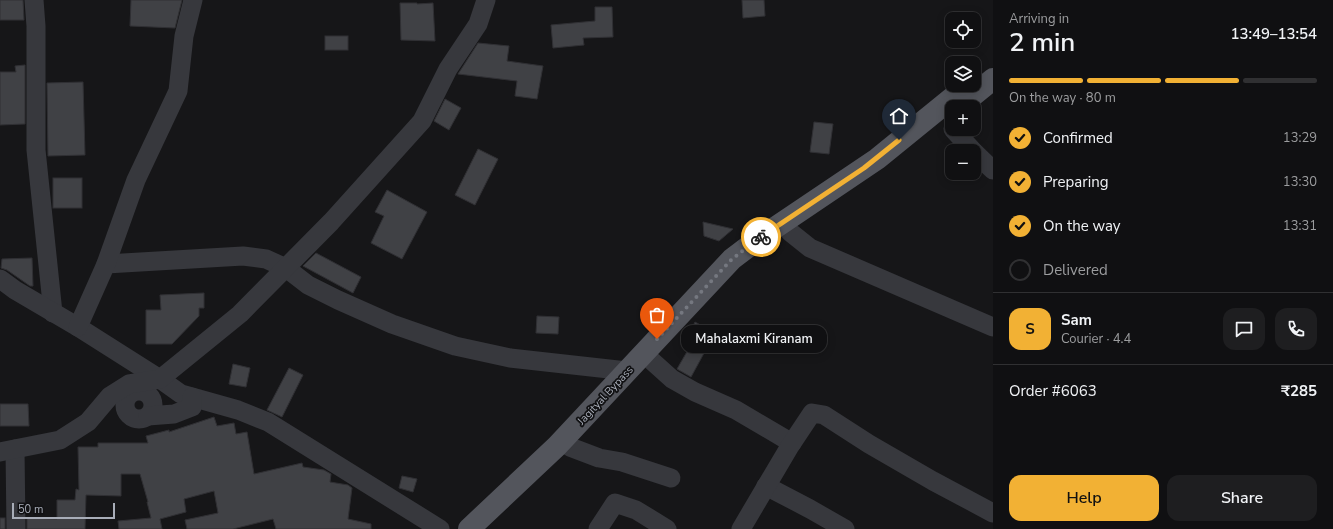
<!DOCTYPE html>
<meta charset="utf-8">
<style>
:root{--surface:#101012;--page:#1e1e20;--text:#f1f3f6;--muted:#9c9d9f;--line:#303032;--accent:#f2b134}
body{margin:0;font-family:"Nunito Sans",sans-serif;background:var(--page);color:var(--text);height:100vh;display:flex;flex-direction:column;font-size:15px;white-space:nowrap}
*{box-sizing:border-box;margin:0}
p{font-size:13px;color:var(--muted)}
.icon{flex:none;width:22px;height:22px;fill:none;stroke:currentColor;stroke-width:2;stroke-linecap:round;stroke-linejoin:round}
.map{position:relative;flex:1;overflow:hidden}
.side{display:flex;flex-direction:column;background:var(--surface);width:340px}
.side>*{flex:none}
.buttons{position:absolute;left:945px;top:12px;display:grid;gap:8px}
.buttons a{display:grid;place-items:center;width:36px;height:36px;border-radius:8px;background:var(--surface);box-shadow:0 2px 10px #0003,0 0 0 1px var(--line);font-size:20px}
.scale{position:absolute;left:12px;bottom:10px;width:103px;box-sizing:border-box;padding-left:4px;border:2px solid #a8adb8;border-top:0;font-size:11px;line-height:14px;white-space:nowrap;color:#a8adb8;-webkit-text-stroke:3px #111113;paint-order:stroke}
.pin{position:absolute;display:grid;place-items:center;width:34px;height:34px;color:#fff;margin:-41px -17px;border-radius:50% 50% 50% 0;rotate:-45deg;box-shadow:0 0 4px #0007}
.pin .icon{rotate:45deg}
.courier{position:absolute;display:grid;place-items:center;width:40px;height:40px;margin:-20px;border:3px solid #f2b134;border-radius:50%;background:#fff;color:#222;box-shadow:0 1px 5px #0007}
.bubble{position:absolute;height:28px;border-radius:12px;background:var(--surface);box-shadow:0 2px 10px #0003,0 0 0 1px var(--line);font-size:13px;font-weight:600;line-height:28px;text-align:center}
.head em{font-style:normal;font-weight:600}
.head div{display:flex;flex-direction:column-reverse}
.head{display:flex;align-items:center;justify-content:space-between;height:68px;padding:0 16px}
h1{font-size:26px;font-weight:600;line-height:30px}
.bar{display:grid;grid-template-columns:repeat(4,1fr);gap:6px 4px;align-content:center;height:48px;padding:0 16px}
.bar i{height:5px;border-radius:3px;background:var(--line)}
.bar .active{background:var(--accent)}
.bar p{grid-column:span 4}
.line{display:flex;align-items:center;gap:10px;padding:0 16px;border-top:1px solid var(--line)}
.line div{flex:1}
.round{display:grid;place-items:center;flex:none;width:42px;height:42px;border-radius:12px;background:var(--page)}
ol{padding:0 16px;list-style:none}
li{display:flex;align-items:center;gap:12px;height:44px}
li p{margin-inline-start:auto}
li .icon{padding:4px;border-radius:50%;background:var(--accent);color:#111;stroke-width:4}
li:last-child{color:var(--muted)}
li i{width:22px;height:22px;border:2px solid var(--line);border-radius:50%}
.primary-button{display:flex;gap:8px;margin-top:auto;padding:8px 16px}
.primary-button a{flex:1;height:46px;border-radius:12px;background:var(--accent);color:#111;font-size:16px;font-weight:600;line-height:46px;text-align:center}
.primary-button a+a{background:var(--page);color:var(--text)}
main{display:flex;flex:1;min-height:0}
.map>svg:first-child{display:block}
</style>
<main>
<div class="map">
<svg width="993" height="529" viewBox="0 0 993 529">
<rect width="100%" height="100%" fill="#161618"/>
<g fill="#404145" stroke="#303034">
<polygon points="0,0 23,0 24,20 0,20"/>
<polygon points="131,0 182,0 175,28 130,26"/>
<polygon points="742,0 764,0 765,16 743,18"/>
<polygon points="400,3 417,3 417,4 433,3 435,41 401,40"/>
<polygon points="595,7 612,7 613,37 583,38 584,45 553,48 551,25 595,21"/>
<rect x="325" y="36" width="23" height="14"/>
<polygon points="478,43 509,46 507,61 543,66 537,99 515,96 517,81 458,74"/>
<polygon points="25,65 25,124 0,125 0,72 16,72 15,66"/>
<polygon points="83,82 85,155 48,156 47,83"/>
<polygon points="445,99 461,108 449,130 434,121"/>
<polygon points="814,122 833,124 829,154 810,152"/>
<polygon points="478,149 498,159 475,205 455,195"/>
<rect x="53" y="178" width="29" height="30"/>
<polygon points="387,190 427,212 402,259 371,243 384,216 375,212"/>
<polygon points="703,222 733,229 719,241 704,236"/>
<polygon points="316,253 361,277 353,293 303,266"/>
<polygon points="32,258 33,286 30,286 7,270 1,268 2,259"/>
<polygon points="204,293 204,308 199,308 199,316 172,344 146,344 146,310 161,310 160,295"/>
<polygon points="537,316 559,317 558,334 536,333"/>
<polygon points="695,322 715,333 691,377 677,369 692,343 686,340"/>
<polygon points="233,364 250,368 246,387 229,384"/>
<polygon points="289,368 303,375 282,417 267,410"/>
<polygon points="0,404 28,404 29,426 0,426"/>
<polygon points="214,417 217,426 234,423 236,434 247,432 254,474 302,463 303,467 324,470 331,474 330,482 348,485 352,488 348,519 371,524 371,529 276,529 273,519 233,529 187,529 185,520 218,513 214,491 184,499 186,512 160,519 162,529 119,529 118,521 151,518 147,502 148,502 140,474 121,474 121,496 86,495 85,529 27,529 27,518 57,519 57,500 75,500 76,489 79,490 78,447 98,447 98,443 148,443 146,436 169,430 169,432"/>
<polygon points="402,476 417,479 413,492 399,488"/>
<rect x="0" y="518" width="5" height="11"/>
</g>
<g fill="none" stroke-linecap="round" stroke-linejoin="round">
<g stroke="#37383d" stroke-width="19">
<polyline points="34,0 36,26 36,150 53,313"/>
<polyline points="953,129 973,151"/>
<polyline points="974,152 993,170"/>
<polyline points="790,232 810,248 993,327"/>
<polyline points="106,264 243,256 266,259 286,268 308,285 338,300 392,324 455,346 510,358 627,371"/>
<polyline points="0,279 15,290 78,327 160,379 181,394 238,410 268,422 440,529"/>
<polyline points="78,327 106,264 136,180 178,91 184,36 193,0"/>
<polyline points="652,361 672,379 695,392 736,410 792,443"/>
<circle cx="139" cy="405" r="14"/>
<polyline points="148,416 174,414 192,407 192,397"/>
<polyline points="570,447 599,458 622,462 671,478"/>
<polyline points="15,449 16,529"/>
<polyline points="0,452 60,440 88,422 110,396 129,384 160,379 240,314 331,222 422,121 448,69 478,24 486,0"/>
<polyline points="766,486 810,509 845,529"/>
<polyline points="598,529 615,503 636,510 667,529"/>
<polyline points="741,529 790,446 812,413 824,415 869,444 933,481 993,513"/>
</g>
<g stroke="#53555c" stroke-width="22">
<polyline points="960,106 993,79"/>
<polyline points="469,529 557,446 732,259 757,240 877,159 968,85"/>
</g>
</g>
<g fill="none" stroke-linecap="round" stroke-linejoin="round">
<polyline stroke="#757880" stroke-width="4" stroke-dasharray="0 7.2" points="657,339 732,259 761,237"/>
<polyline stroke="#f2b134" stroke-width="5" points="761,237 864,168 899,140"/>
</g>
<g text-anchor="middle" stroke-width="3.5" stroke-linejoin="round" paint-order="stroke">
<g font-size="11" fill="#a8adb8" stroke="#111113">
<text transform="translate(605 395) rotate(-47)" y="4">Jagityal Bypass</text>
</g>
</g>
</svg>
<div class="buttons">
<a><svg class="icon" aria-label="locate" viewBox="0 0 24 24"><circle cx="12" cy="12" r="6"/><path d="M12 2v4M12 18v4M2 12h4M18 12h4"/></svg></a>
<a><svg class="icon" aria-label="layers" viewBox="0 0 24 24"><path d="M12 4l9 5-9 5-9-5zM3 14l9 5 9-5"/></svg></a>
<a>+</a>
<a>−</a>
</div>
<div class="scale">50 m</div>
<div class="pin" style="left:657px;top:339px;background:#ea580c"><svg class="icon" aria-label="bag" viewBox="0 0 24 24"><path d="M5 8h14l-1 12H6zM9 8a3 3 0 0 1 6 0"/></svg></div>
<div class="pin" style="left:899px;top:140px;background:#1f2937"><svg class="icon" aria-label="home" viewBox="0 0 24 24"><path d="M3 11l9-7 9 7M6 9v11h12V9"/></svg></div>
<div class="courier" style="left:761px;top:237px"><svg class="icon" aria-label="bike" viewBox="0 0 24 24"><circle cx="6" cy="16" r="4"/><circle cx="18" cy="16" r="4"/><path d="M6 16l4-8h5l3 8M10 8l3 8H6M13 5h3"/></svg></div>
<div class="bubble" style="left:681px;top:325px;width:146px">Mahalaxmi Kiranam</div>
</div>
<section class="side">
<div class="head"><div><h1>2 min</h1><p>Arriving in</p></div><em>13:49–13:54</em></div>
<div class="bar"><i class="active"></i><i class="active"></i><i class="active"></i><i></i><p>On the way · 80 m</p></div>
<ol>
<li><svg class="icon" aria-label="check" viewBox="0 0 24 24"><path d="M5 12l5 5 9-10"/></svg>Confirmed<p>13:29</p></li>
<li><svg class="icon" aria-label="check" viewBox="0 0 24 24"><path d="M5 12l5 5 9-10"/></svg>Preparing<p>13:30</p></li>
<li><svg class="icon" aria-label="check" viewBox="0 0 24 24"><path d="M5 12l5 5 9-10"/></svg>On the way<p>13:31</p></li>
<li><i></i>Delivered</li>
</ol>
<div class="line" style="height:72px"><b class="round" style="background:var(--accent);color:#111">S</b><div><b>Sam</b><p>Courier · 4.4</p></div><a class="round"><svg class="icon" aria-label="chat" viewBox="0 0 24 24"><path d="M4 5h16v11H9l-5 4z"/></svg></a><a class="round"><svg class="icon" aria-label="phone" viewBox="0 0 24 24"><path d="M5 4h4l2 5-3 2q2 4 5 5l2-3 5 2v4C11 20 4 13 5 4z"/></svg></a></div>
<div class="line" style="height:52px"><div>Order #6063</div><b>₹285</b></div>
<div class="primary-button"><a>Help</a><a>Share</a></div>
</section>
</main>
